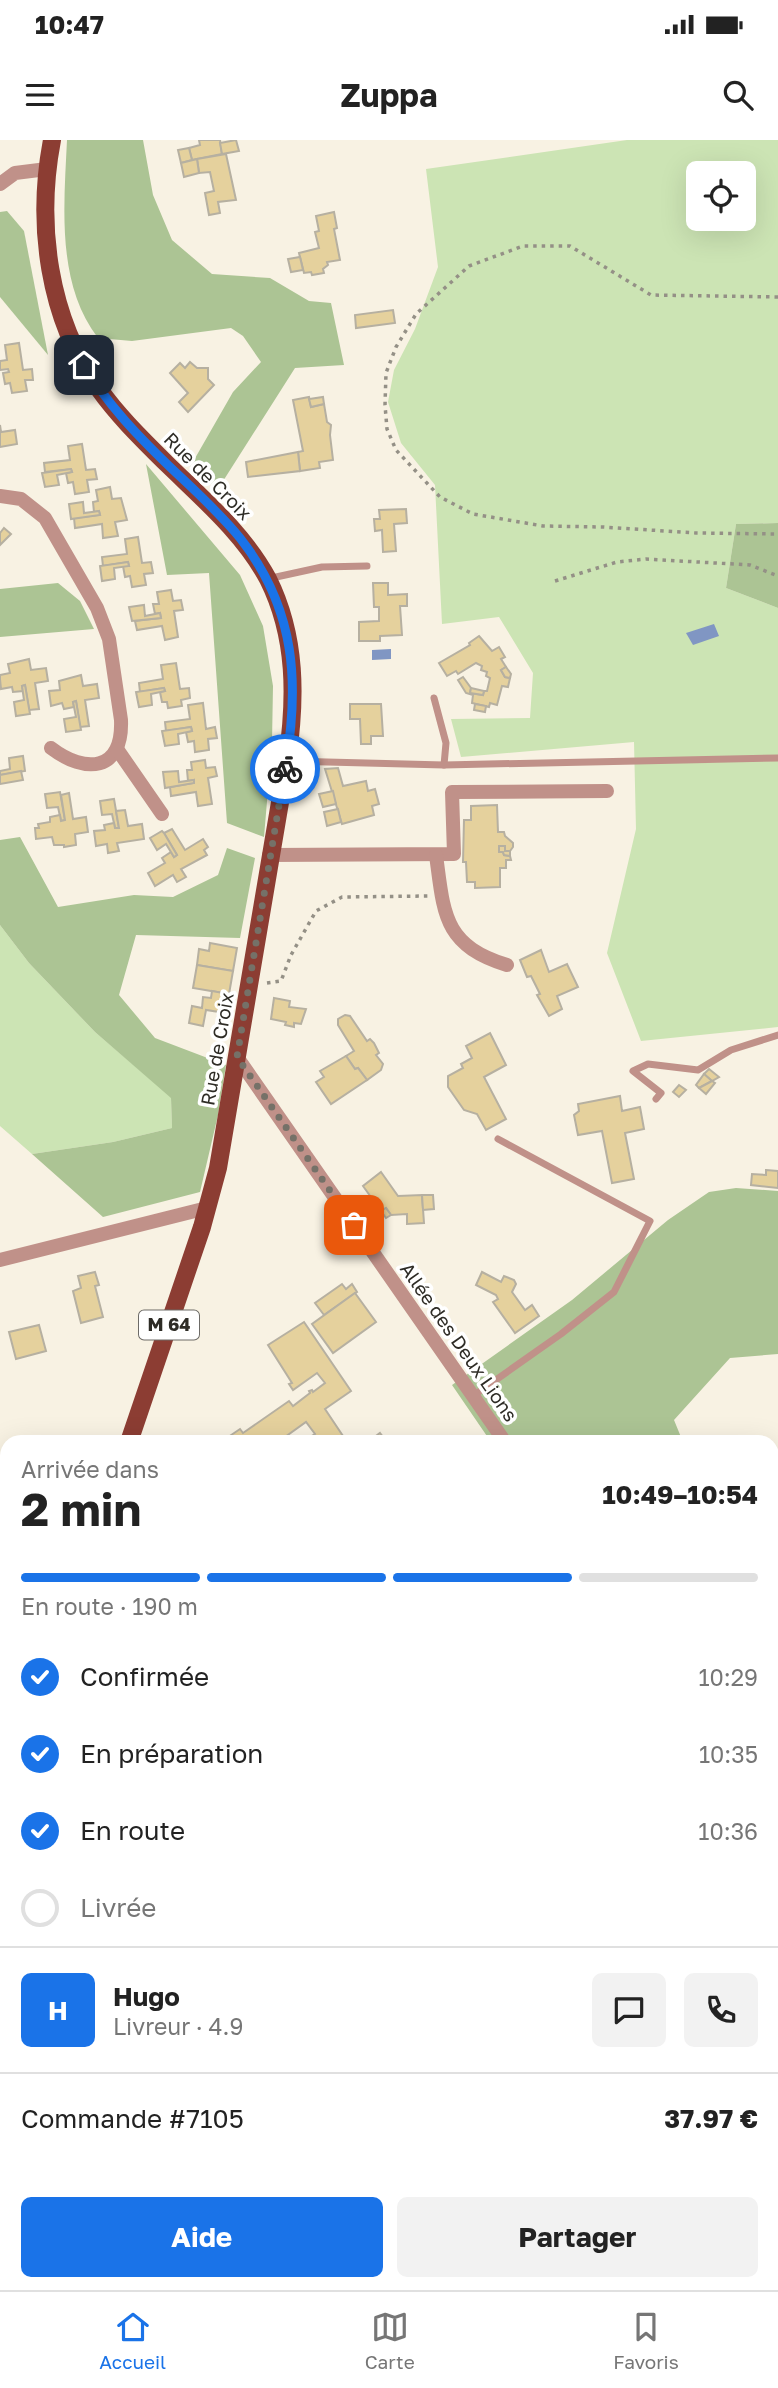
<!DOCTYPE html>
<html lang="fr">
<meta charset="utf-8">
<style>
:root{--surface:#fff;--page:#f2f2f2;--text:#222;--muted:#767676;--line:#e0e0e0;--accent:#1a73e8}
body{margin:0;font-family:"Golos Text",sans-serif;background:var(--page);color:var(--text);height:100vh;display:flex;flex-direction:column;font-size:26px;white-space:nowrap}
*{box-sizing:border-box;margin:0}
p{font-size:23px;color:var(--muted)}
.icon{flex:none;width:38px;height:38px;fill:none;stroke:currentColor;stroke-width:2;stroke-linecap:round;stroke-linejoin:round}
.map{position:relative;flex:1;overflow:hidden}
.details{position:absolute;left:0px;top:1295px;width:779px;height:856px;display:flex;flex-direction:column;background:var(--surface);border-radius:21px 21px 0 0;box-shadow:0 7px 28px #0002}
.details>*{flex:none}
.buttons{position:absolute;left:686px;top:21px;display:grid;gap:14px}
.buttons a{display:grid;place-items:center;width:70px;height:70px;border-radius:10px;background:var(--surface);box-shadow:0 7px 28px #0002;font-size:35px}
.pin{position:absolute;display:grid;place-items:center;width:60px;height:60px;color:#fff;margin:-30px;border-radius:14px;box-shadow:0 4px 10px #0006}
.courier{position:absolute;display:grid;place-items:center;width:70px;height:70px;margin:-35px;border:5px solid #1a73e8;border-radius:50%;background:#fff;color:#222;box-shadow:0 2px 9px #0007}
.headline em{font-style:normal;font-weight:700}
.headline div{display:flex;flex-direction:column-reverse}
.headline{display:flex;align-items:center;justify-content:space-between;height:119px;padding:0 21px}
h1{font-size:46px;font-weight:700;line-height:52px}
.bar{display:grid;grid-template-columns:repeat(4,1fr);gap:10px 7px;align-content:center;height:84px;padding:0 21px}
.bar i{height:9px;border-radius:5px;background:var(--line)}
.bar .selected{background:var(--accent)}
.bar p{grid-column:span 4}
.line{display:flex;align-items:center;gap:18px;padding:0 21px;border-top:2px solid var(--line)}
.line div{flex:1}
.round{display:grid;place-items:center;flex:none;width:74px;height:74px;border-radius:10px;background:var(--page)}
ol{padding:0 21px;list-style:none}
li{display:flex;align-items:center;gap:21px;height:77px}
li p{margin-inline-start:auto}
li .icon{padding:7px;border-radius:50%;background:var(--accent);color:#fff;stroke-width:4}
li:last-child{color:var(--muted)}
li i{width:38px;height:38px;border:4px solid var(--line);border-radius:50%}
.primary-button{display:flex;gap:14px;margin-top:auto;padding:14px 21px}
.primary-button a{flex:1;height:80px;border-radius:10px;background:var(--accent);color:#fff;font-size:28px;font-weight:700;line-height:80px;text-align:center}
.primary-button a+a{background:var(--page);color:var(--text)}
.status{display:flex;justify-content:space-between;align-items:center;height:49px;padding:0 35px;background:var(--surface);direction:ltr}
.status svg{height:19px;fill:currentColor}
header{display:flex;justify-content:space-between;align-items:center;height:91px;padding:0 21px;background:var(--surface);font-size:32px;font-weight:700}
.tabs{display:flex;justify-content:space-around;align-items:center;height:98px;border-top:2px solid var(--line);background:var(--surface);font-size:19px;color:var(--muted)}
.tabs a{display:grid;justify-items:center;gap:4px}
.tabs .selected{color:var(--accent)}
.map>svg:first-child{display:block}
</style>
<div class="status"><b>10:47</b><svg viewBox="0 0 49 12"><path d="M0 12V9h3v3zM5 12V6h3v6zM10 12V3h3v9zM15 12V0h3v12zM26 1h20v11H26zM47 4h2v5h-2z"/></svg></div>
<header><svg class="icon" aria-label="menu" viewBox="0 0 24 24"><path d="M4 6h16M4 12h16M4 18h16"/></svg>Zuppa<svg class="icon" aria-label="search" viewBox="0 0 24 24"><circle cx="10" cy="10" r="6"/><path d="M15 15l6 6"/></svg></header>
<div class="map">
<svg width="778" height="2150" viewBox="0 0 778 2150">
<rect width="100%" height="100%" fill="#f8f2e3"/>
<g fill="#cce4b4" fill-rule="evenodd">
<path d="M627 0H778V383L736 384 726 448 778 468V887L641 901 607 813 636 689 634 602 461 617 451 579 530 578 533 533 499 477 442 484 435 345 401 303 388 262 394 230 415 189 438 127 426 29ZM698 33H744V79H698Z"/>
<polygon points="0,785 29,823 95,892 171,957 172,988 113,1002 32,1014 0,986"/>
<polygon points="772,1981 778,1981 778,2150 577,2150 577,2144 772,2144"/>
</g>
<g fill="#acc494">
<path d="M67 0H143L153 55 172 100 212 134 270 138 309 161 331 163 344 225 295 228 218 349 190 327 233 252 261 222 243 196 231 188 132 201 98 198C56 143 64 66 67 0Z"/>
<polygon points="7,71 24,91 48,215 0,157 0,72"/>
<polygon points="146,324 240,435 263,486 273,546 272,602 264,697 227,683 209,433 167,435"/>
<polygon points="778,383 778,468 726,448 736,384"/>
<polygon points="58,443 80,461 94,489 0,497 0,449"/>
<polygon points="20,697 58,767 134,755 173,757 218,735 227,708 255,718 240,798 136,795 119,855 155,898 226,925 218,975 200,1052 103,1077 32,1014 113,1002 172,988 171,958 95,892 29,823 0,785 0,700"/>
<polygon points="736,1048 778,1051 778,1214 730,1218 674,1280 683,1302 491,1302 452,1245 572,1160 668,1080 709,1052"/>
<polygon points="778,1334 778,1488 772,1490 772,1335"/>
<polygon points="0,1815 7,1815 7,1845 0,1846"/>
<polygon points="16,2144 143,2144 145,2150 10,2150"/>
<polygon points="294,2144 326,2144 325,2150 292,2150"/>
</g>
<g fill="#8096c3">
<polygon points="714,484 719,496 693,505 686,493"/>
<polygon points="391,509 391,519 372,520 372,510"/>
</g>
<g fill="#e5d19d" stroke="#b6b0a1" stroke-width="2">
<polygon points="199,0 220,0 222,14 192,20 189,8 200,5"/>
<polygon points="236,0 239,11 222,14 220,3"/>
<polygon points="189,8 192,20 181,23 178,10"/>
<polygon points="226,14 236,60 218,62 220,73 209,75 205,53 214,51 210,32 199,33 197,19"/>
<polygon points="197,19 199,33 184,37 181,23"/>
<polygon points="334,72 337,88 334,89 340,120 327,122 328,125 323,129 324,133 312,135 311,132 304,133 299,113 319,108 315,92 319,91 316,76"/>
<polygon points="300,117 303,130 291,132 288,119"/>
<polygon points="393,170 395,183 356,188 355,175"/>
<polygon points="19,203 23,230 32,229 33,240 25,240 27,251 12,253 10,243 5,244 3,233 9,232 8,229 0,230 0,221 7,220 5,205"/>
<polygon points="190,222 197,228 208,228 208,239 214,245 188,272 179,262 188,253 170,233 180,223 185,228"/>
<polygon points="309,257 311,267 324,264 327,282 331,285 330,295 333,320 319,322 320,328 300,331 298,312 303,311 293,260"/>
<polygon points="323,257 324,264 311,267 309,259"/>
<polygon points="0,285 1,292 15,290 17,304 0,307"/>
<polygon points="82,304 86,330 95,329 97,339 87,340 89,352 75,354 73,342 68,343 66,333 72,332 71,329 45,332 44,323 70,320 68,306"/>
<polygon points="298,312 300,331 248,337 246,322"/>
<polygon points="71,329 72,332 57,335 59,345 45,347 42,333"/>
<polygon points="110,347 112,359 121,358 127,380 115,382 118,396 103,398 102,384 75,388 74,378 100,375 99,371 94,372 93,362 98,361 96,350"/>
<polygon points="83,362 84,373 99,371 100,375 71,379 69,364"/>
<polygon points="406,369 407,383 394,384 396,411 383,412 382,390 375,391 374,379 380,379 379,370"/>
<polygon points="4,388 11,394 0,405 0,393"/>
<polygon points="138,397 142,423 151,422 153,433 144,434 146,445 132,447 130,436 125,437 123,426 129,426 128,422 103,426 102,417 127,414 125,399"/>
<polygon points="128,422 129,426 114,428 115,439 102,441 100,426"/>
<polygon points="373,443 388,443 388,455 407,454 407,466 400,466 402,495 380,496 380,501 359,501 359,482 379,481 379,467 374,467"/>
<polygon points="171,450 173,461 181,460 183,470 174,471 178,497 165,500 162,486 137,490 135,481 161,478 160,473 155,474 153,464 159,464 157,452"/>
<polygon points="144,465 145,476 160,473 161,478 132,481 129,467"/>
<polygon points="479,496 492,511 499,507 505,517 501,519 506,527 501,530 505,537 510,538 508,547 502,546 497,565 490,563 489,567 472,563 473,555 466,553 458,540 463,537 471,548 470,553 483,555 484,551 487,551 490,538 486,536 487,532 481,530 482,526 476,523 458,534 456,531 447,536 439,523 470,505 469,503"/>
<polygon points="29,519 31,530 46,528 48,541 35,543 39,569 29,570 25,545 22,546 23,551 13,552 12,547 1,549 0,539 0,535 10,533 8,524"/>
<polygon points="176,523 180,549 189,548 190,558 181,560 182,566 168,568 167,562 162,562 160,552 165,551 164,548 140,552 139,543 163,539 161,525"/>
<polygon points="506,527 511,534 510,538 505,537 501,530"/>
<polygon points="81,535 83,546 97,544 99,558 85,560 89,586 80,587 76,561 73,562 74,567 64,569 62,563 51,566 49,551 60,550 59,541"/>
<polygon points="25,545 30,574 16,576 14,562 24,560 22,546"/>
<polygon points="164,548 165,551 151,554 152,565 139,567 136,552"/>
<polygon points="471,548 484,551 483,555 470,553"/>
<polygon points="76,561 81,590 66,592 64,579 76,577 73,562"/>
<polygon points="203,563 206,589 215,587 217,598 208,599 209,610 195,612 194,601 188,602 186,592 192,591 191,587 166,591 165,582 190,579 188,565"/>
<polygon points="350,564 381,564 383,596 371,596 371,604 361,604 360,579 350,579"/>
<polygon points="475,564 486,566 485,572 474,570"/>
<polygon points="191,587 192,591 178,594 179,604 165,606 162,591"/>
<polygon points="23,616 25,631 0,635 0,631 10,629 9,618"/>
<polygon points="205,620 206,628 215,627 217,636 208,638 212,664 198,666 196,652 171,656 170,647 194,643 194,640 188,641 187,630 192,630 191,622"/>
<polygon points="338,628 343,646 366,641 368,651 375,649 379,664 372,666 374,675 342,684 325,629"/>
<polygon points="21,631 23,640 0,644 0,635"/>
<polygon points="178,631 179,642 194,640 194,643 165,648 163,632"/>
<polygon points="333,651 336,664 323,667 319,654"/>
<polygon points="60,652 65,680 61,681 58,667 47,668 45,654"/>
<polygon points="69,653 73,679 86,677 88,692 75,694 76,705 64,707 64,705 54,705 52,697 36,699 35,688 39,688 38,684 50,682 50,677 60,675 61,681 65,680 61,655"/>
<polygon points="114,659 119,688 115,688 112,674 102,675 100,661"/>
<polygon points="497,665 498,692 504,692 505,696 513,703 513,707 510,711 505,711 505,706 499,706 499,712 503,712 504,715 510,716 511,720 506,720 506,728 500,728 500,747 475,748 475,742 467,742 466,722 463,722 464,680 471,680 471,666"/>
<polygon points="338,669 341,682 327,686 324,672"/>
<polygon points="125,670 128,686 142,684 144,699 117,703 119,711 108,713 107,704 96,706 94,691 105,690 104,685 114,683 115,688 119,688 116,671"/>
<polygon points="172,689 185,710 203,699 208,707 204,710 207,715 181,729 186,737 177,742 173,735 155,746 148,733 165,723 162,718 171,712 174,717 177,715 164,693"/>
<polygon points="162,691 164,693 177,715 174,717 166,704 157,710 150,698"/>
<polygon points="499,706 505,706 505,711 510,711 510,716 504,715 503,712 499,712"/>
<polygon points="210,803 237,808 233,831 197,825 199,809 209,811"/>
<polygon points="541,810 549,832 567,824 578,847 557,856 562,869 549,876 537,855 540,854 531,836 527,837 520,820"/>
<polygon points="197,825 233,831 229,854 193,848"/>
<polygon points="212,851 229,854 226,873 206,870 203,886 189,883 192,866 202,868 203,857 211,858"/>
<polygon points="274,858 290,861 289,867 306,869 301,884 294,883 294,887 285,885 286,882 271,879"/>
<polygon points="345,875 350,876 367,901 370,899 374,903 379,913 376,915 383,924 381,930 367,940 358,928 355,929 346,916 354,911 338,885 338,879"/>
<polygon points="490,893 506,925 484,937 506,979 486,990 477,974 464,970 448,947 448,936 463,928 461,924 472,918 466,906"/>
<polygon points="346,916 355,929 358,928 367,940 331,964 316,942 324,937 320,931"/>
<polygon points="709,929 719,937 712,941 704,934"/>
<polygon points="704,934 712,941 699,948 696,945"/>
<polygon points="712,941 715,943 706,954 699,948"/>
<polygon points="679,945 686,950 679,957 673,952"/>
<polygon points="620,956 622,971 640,967 644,989 625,993 634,1039 612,1043 602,991 578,995 574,975 579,971 578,964"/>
<polygon points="766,1030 778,1031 778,1048 751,1045 752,1034 766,1035"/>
<polygon points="381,1032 398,1056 422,1055 424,1083 407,1084 407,1074 391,1075 386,1068 381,1071 363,1046"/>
<polygon points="422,1055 433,1055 434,1069 423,1070"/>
<polygon points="386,1068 391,1075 386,1078 381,1071"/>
<polygon points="95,1132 99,1145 95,1146 103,1177 81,1183 73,1151 81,1148 78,1136"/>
<polygon points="482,1132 501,1142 504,1136 514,1140 516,1144 512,1152 525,1170 532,1165 539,1176 515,1193 493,1162 498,1159 496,1155 476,1145"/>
<polygon points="342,1144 346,1149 352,1144 357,1152 324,1175 315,1163"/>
<polygon points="355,1153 376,1182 333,1213 312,1184"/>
<polygon points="304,1182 351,1251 325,1269 347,1302 306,1302 305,1300 315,1294 306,1282 278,1302 221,1302 240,1289 243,1293 289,1261 293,1266 310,1253 309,1251 312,1250 313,1252 325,1243 317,1233 293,1250 289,1244 292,1243 268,1205"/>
<polygon points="39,1185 46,1211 16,1219 9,1192"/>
<polygon points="380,1293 387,1302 368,1302"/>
<polygon points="0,1445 7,1446 7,1479 0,1478"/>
<polygon points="7,1528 7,1559 0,1560 0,1529"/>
<polygon points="0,1684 7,1684 7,1697 0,1698"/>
<polygon points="7,1768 7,1787 0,1790 0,1769 2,1771"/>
<polygon points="775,1786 778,1790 778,1818 772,1810 772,1789"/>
<polygon points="0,1863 7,1863 7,1904 4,1903 0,1908"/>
<polygon points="165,2144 186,2144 190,2150 169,2150"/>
<rect x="351" y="2144" width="16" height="6"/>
</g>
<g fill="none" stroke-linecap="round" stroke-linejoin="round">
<g stroke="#949086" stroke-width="3.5" stroke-dasharray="3.5 5" stroke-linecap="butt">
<polyline points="778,157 651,155 570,106 523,106 469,126 416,174 396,207 386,233 385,265 387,289 396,310 440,357 473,374 543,386 603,387 696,393 778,394"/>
<polyline points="555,441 617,422 646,419 750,425 778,436"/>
<polyline points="267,843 281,841 291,815 316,771 342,757 429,756"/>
<polyline points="775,1909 778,1914"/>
</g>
<g stroke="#c09189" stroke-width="7">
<polyline points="267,439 322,427 367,426"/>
<polyline points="434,558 446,603 444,625"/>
<polyline points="288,621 444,625 778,618"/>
<polyline points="656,959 661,953 633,931 648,924 698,930 731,910 778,895"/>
<polyline points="473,1256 561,1194 614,1152 650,1081 498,999"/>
<polyline points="110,2150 112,2144"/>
</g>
<g stroke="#c09189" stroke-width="14">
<polyline points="0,44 15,33 47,29"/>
<path d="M0 356 21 359 45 378 97 468 109 499 121 580C123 632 85 634 51 608"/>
<polyline points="117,609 162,674"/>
<polyline points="269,715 454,714 452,652 607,651"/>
<path d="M436 715C444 774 443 805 507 825"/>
<polyline points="237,917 505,1302"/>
<polyline points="0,1120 207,1068"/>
<polyline points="772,1441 778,1441"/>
<polyline points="0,1594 7,1594"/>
</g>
<g stroke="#8c3d33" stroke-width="18">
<path d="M52 0C36 84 48 178 99 249 119 277 143 300 167 324 203 359 244 394 268 439 297 497 296 559 287 621L218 1028 202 1087 129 1302"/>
<polyline points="66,2150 67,2144"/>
</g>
</g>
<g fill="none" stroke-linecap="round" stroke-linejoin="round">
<polyline stroke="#757168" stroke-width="7" stroke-dasharray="0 12.6" points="285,629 237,917 354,1085"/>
<path stroke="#1a73e8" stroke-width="9" d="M84 225C107 264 137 295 169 326 193 349 219 372 240 398 296 469 300 544 285 629"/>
</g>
<g text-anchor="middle" stroke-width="7" stroke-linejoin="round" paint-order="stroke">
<rect fill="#fff" stroke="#6d6b67" stroke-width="2" x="139" y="1170.5" width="60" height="29" rx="5"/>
<g font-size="18" font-weight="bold" fill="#2e2c26">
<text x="169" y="1191">M 64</text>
</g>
<g font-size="19" fill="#2e2c26" stroke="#fff">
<text transform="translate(208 336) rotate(45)" y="7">Rue de Croix</text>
<text transform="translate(217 909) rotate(-80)" y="7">Rue de Croix</text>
<text transform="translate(459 1202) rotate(55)" y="7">Allée des Deux Lions</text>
</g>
</g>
</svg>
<div class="buttons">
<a><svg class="icon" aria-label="locate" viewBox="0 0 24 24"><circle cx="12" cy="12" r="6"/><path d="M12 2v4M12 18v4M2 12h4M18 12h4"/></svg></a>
</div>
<div class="pin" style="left:354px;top:1085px;background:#ea580c"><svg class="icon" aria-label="bag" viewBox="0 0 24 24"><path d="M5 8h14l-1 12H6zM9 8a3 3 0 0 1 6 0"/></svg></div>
<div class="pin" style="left:84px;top:225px;background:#1f2937"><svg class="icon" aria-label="home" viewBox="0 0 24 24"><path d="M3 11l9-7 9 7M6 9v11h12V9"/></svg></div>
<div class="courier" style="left:285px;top:629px"><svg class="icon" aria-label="bike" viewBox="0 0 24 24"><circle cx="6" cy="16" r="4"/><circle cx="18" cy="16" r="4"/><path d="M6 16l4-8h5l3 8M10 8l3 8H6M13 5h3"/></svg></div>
<section class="details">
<div class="headline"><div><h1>2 min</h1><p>Arrivée dans</p></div><em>10:49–10:54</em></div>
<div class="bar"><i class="selected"></i><i class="selected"></i><i class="selected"></i><i></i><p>En route · 190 m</p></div>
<ol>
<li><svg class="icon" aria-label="check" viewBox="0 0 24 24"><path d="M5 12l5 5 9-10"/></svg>Confirmée<p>10:29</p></li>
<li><svg class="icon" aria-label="check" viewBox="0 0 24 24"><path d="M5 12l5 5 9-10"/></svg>En préparation<p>10:35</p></li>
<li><svg class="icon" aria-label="check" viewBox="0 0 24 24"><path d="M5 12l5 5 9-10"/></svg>En route<p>10:36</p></li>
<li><i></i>Livrée</li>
</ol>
<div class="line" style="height:126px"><b class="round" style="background:var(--accent);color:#fff">H</b><div><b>Hugo</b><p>Livreur · 4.9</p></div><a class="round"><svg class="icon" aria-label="chat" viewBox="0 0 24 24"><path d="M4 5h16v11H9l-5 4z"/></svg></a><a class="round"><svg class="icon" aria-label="phone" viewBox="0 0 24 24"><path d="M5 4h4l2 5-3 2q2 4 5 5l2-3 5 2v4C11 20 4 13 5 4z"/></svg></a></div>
<div class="line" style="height:91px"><div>Commande #7105</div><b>37.97 €</b></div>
<div class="primary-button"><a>Aide</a><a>Partager</a></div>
</section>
</div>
<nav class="tabs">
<a class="selected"><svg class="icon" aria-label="home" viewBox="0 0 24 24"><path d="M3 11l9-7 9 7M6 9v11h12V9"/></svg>Accueil</a>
<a><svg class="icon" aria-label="map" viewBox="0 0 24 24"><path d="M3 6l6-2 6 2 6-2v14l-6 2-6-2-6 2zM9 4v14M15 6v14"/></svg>Carte</a>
<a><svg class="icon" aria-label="saved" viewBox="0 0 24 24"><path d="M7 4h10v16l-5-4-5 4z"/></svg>Favoris</a>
</nav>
